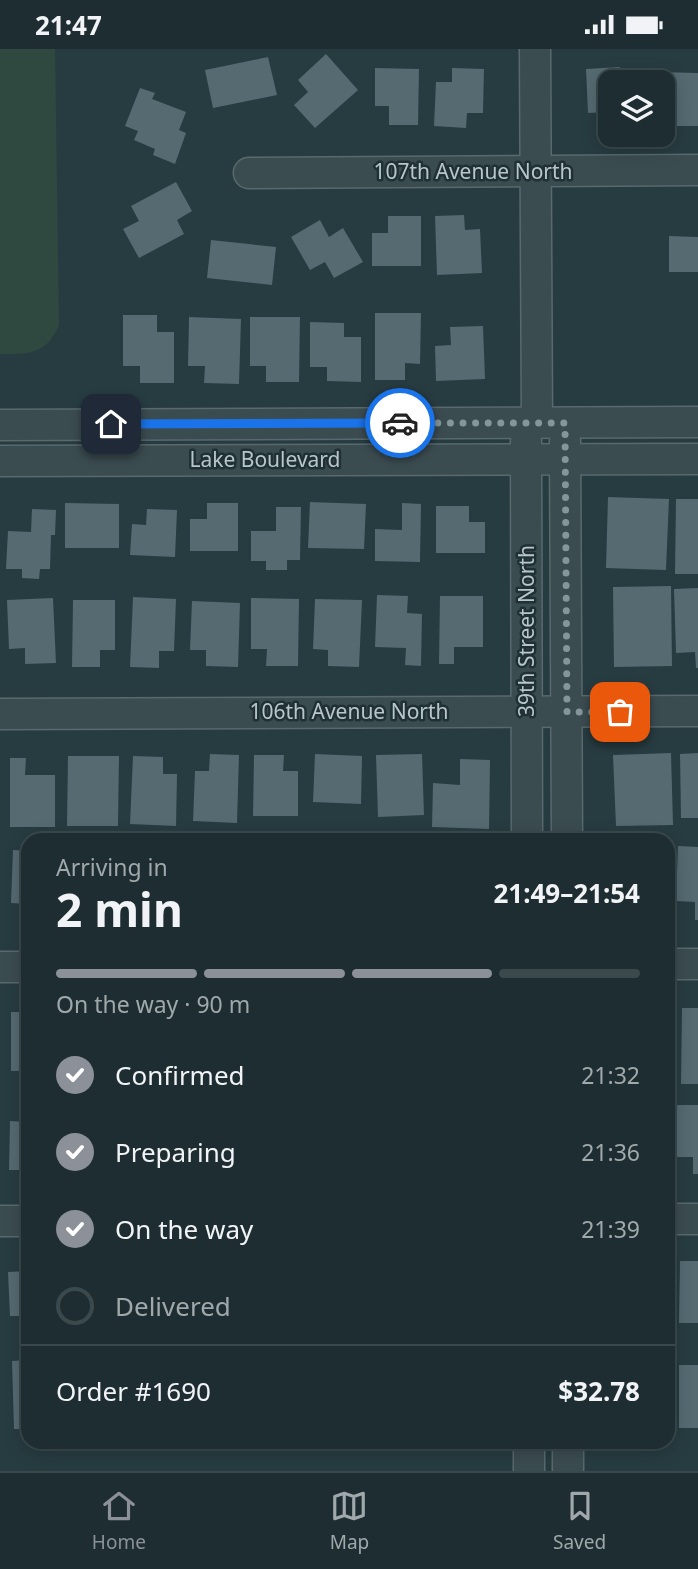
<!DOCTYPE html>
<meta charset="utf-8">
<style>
:root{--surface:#1d2d31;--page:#253539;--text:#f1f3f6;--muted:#a0a8ab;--line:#3b494d;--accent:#8c9099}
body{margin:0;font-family:"Noto Sans",sans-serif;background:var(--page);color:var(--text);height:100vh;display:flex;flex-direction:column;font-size:26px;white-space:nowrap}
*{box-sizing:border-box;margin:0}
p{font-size:23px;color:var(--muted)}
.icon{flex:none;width:38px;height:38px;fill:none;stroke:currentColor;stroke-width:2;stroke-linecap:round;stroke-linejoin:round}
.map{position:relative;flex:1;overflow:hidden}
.sheet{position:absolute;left:21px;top:784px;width:654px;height:616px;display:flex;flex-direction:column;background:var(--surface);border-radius:21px;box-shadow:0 4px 18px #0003,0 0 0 2px var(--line)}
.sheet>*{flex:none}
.fabs{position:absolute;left:598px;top:21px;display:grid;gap:14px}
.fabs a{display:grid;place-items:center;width:77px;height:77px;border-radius:14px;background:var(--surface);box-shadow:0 4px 18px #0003,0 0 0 2px var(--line);font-size:35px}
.pin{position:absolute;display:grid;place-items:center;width:60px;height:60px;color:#fff;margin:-30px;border-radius:14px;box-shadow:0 4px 10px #0006}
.courier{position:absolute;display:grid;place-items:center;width:70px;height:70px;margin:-35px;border:5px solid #1a73e8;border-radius:50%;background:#fff;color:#222;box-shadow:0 2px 9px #0007}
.overview em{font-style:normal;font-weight:700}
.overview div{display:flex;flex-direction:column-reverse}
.overview{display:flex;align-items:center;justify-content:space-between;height:119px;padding:0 35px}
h1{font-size:46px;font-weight:700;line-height:52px}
.bar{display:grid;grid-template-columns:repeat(4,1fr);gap:10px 7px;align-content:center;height:84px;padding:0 35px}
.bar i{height:9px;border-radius:5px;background:var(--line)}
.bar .current{background:var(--accent)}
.bar p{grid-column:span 4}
.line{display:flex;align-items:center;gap:18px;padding:0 35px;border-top:2px solid var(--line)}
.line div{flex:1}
ol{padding:0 35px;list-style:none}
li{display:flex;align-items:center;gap:21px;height:77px}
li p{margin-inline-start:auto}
li .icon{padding:7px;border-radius:50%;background:var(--accent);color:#fff;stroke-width:4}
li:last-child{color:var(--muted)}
li i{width:38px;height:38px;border:4px solid var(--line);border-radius:50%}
.status{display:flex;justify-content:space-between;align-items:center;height:49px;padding:0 35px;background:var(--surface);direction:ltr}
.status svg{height:19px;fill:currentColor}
.tabs{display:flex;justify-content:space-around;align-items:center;height:98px;border-top:2px solid var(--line);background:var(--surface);font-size:19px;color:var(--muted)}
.tabs a{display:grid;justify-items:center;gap:4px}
.tabs .current{color:var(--accent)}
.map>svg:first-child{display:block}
</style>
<div class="status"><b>21:47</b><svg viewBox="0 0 49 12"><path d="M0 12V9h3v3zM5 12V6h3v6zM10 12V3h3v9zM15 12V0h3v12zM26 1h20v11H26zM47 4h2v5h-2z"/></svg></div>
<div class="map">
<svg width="698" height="1422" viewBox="0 0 698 1422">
<rect width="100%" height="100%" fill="#273c41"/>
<path fill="#2f4940" d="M0 0H55L59 276C46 306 29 305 0 305Z"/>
<g fill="#556a71">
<polygon points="326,5 358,41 315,79 294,56 308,43 298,31"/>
<polygon points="268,8 277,46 213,59 205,21"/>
<polygon points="620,18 620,33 611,33 611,78 605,78 605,63 588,64 586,20"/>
<polygon points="375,19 419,20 418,76 389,76 389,57 375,57"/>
<polygon points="452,19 484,20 483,64 467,64 466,79 434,77 436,33 452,33"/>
<polygon points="659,23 698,24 698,77 663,77 663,33 659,33"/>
<polygon points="140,39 155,44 152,50 186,63 179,81 186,84 175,115 153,106 155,100 134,91 138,82 125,77"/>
<polygon points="176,133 192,162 177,171 184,185 139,209 123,180 139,172 131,157"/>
<polygon points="464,166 465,181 480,180 482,224 437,226 435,167"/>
<polygon points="388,167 421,167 421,217 372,217 372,184 388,184"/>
<polygon points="320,171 329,188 343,179 363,213 334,229 325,213 310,221 291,188"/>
<polygon points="669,187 698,188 698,223 669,223"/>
<polygon points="211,191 276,198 272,236 207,229"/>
<polygon points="375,264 421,264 420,315 405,314 405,331 375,331"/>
<polygon points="123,266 157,266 157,283 174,283 174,334 140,334 140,317 123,317"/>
<polygon points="189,268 241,270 239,335 204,334 205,317 188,317"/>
<polygon points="250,268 300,268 299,333 266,333 266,317 250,317"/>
<polygon points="310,273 344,274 344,288 361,288 361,333 327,332 327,318 310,318"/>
<polygon points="483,277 485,330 436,332 435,297 451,296 450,278"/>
<polygon points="608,448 669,450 666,521 606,519"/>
<polygon points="676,450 698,450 698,525 675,525"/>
<polygon points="310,453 366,455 364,500 308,499"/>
<polygon points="65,454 119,455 119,499 65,499"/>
<polygon points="207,454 238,454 238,502 190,502 190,470 207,470"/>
<polygon points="402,454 421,455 420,513 375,512 375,480 402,481"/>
<polygon points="436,457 469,457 469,473 485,473 485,504 436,504"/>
<polygon points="276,458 301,458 300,511 287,511 287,521 266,521 266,512 251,512 251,482 276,482"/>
<polygon points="32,460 56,461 55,486 51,486 50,520 40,520 39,530 22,529 22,520 6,520 8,482 31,483"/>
<polygon points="147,460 177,461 175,508 130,506 132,475 146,476"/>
<polygon points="671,537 672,617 614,618 613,538"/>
<polygon points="698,539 698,619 696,619 695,603 676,604 674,540"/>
<polygon points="377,546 408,547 407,564 422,565 421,617 405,616 406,599 375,598"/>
<polygon points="440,547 483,547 483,598 454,598 454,615 439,615"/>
<polygon points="133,548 176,550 174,602 159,602 159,619 130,618"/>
<polygon points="53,549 56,614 25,615 25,599 9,600 7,551"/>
<polygon points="251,549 299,550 298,617 266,617 267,600 251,600"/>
<polygon points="315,550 362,551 359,618 328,617 328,601 313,600"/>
<polygon points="73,551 115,551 115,601 100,601 100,618 72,618"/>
<polygon points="192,552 240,554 238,618 206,617 206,601 190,601"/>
<polygon points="671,704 673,776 616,777 613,706"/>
<polygon points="698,704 698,769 681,769 680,705"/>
<polygon points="210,705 239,706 237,774 193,772 195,722 209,722"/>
<polygon points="315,705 362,707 361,755 313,753"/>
<polygon points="422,705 424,766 378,768 376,706"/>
<polygon points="254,706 284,706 283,722 298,722 298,767 253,767"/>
<polygon points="68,707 119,707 118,777 67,777"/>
<polygon points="133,707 163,708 163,725 177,725 176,777 130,775"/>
<polygon points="10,709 26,709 25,726 55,726 55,778 10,778"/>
<polygon points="460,710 490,711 489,780 432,778 433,734 460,736"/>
<polygon points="678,797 698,798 698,871 695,871 695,853 676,852"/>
<polygon points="13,801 28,802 28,855 11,854"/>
<polygon points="682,959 698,959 698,1035 681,1035"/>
<rect x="11" y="963" width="17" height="59"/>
<polygon points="676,1056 698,1056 698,1125 693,1125 693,1108 676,1108"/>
<polygon points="10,1072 28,1073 28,1121 9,1121"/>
<polygon points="680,1212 698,1212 698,1274 679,1274"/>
<polygon points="28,1222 28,1267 10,1267 8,1223"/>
<polygon points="668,1309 674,1309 676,1379 668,1379"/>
<polygon points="28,1311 28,1380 14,1380 12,1312"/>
<rect x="679" y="1316" width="19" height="63"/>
</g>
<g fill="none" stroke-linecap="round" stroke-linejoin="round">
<g stroke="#59696e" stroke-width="33">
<g id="minor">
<polyline points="535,0 537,374"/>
<polyline points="249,124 698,121"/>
<polyline points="0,376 698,373"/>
<polyline points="526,392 527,791"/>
<polyline points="565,392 567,791"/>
<polyline points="0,412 698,410"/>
<polyline points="0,665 698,662"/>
<polyline points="668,915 698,915"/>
<polyline points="0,918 28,918"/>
<polyline points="668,1170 698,1170"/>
<polyline points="0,1172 28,1172"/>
<polyline points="529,1393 529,1422"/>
<polyline points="568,1393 568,1422"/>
</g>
</g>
<use href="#minor" stroke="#3b4c51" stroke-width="30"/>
</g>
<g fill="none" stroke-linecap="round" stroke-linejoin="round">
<polyline stroke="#85969b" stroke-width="7" stroke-dasharray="0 12.6" points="400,374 565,374 567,663 620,663"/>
<polyline stroke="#1a73e8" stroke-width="9" points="111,375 400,374"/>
</g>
<g text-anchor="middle" stroke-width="5" stroke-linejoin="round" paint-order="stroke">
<g font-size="21" fill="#b8c6cb" stroke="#203136">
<text x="473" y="130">107th Avenue North</text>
<text x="265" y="418">Lake Boulevard</text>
<text transform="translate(527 582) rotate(-90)" y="7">39th Street North</text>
<text x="349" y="670">106th Avenue North</text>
</g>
</g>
</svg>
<div class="fabs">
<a><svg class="icon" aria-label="layers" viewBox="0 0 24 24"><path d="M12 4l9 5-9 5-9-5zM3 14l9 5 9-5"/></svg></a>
</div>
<div class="pin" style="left:620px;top:663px;background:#ea580c"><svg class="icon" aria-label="bag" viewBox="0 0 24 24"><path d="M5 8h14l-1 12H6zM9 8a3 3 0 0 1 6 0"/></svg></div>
<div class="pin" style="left:111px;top:375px;background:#1f2937"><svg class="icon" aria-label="home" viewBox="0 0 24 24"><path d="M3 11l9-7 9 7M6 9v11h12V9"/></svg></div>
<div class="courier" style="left:400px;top:374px"><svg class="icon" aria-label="car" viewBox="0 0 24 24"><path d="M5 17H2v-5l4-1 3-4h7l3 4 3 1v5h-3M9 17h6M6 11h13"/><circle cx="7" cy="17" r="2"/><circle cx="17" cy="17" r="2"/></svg></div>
<section class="sheet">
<div class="overview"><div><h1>2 min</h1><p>Arriving in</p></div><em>21:49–21:54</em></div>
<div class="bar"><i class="current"></i><i class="current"></i><i class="current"></i><i></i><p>On the way · 90 m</p></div>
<ol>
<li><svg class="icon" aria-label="check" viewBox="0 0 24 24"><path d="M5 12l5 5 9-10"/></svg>Confirmed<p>21:32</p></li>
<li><svg class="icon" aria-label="check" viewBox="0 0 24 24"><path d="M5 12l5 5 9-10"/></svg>Preparing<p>21:36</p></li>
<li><svg class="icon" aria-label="check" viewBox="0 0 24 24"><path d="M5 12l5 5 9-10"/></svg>On the way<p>21:39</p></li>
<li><i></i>Delivered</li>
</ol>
<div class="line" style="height:91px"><div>Order #1690</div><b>$32.78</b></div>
</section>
</div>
<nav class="tabs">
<a class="current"><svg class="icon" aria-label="home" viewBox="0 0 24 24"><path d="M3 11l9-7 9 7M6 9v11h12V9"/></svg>Home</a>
<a><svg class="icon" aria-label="map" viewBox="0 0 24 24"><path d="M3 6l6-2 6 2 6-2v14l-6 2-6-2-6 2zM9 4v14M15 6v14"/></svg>Map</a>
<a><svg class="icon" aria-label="saved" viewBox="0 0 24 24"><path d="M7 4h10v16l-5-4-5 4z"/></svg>Saved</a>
</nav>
